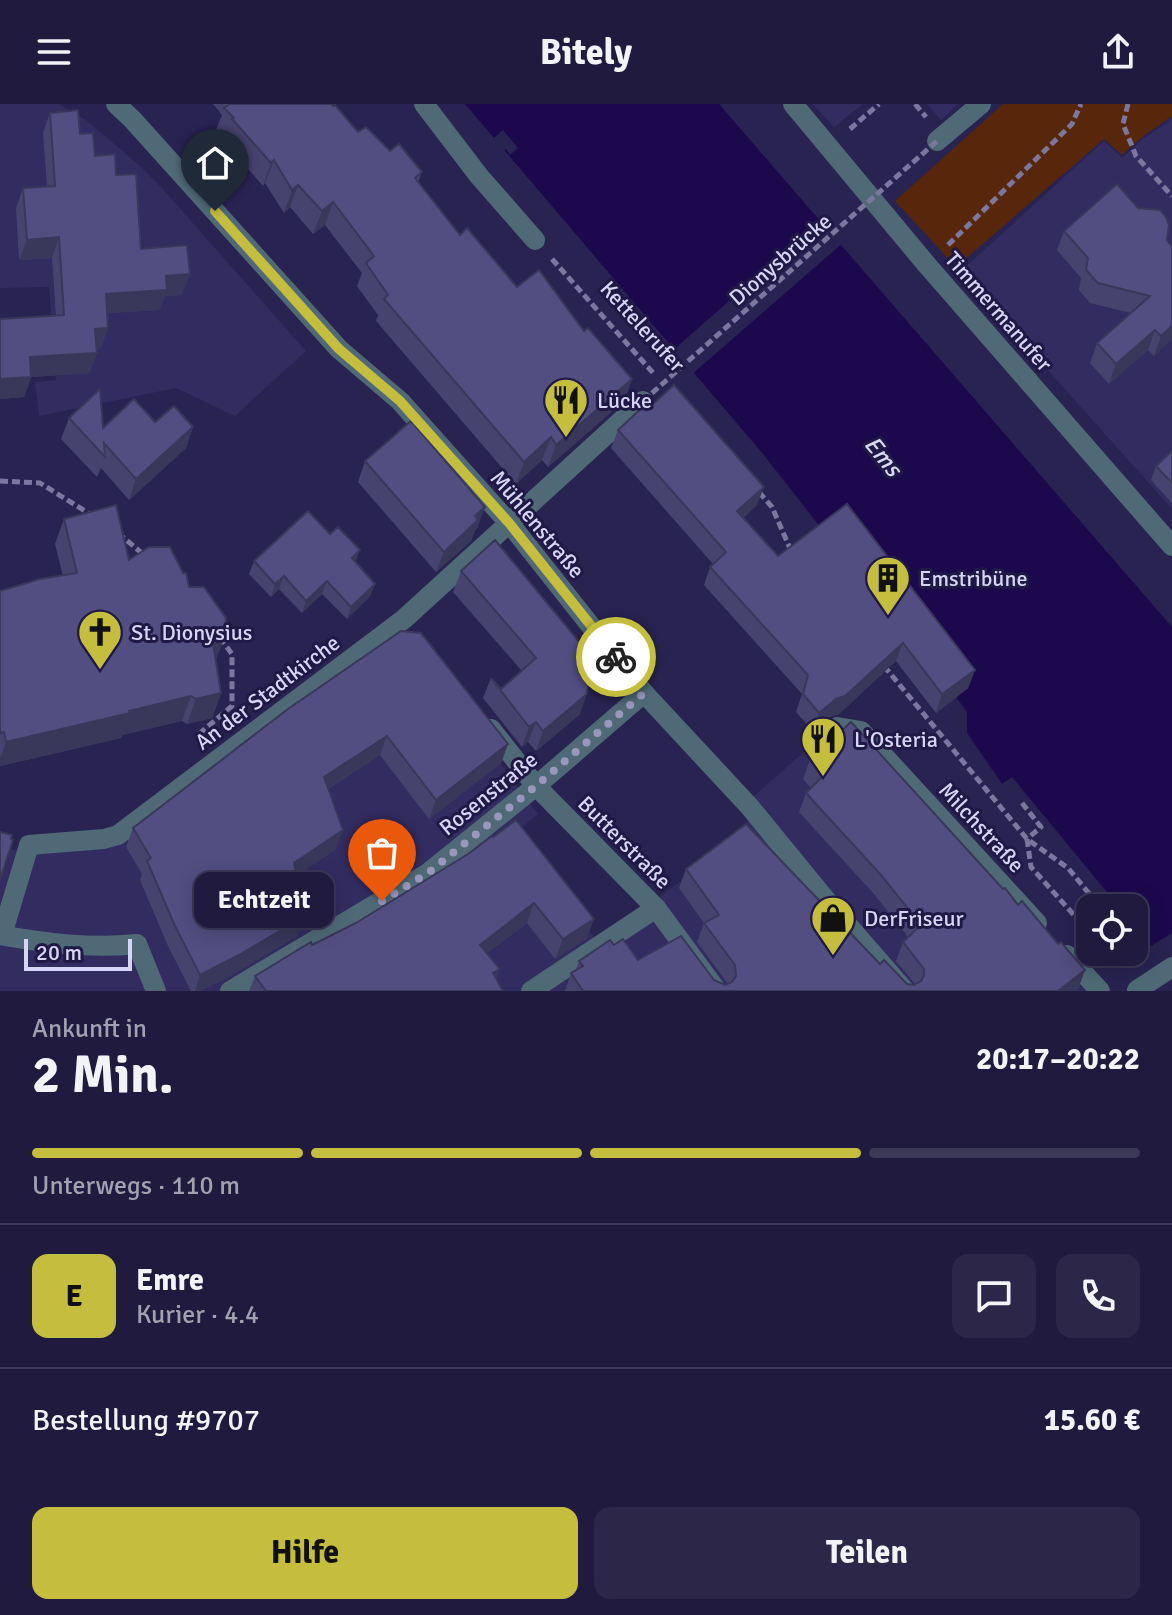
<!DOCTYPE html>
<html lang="de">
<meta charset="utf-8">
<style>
:root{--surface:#1f1a3e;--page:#2c2749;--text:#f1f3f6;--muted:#a1a1b0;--line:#3c3858;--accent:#c4bd3e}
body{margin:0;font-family:Signika,sans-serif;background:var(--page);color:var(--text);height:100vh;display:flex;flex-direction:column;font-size:30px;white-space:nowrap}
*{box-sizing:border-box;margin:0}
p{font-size:26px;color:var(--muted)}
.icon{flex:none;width:44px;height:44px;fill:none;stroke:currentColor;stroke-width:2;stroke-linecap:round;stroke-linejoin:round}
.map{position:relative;height:887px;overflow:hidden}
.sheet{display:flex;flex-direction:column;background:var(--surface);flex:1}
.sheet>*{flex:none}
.controls{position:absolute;left:1076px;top:790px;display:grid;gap:16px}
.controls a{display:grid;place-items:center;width:72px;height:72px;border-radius:16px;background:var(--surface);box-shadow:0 4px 20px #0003,0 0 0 2px var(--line);font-size:40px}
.scale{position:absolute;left:24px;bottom:20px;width:108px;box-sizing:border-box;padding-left:8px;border:4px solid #d6d5f3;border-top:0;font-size:22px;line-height:28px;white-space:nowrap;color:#d6d5f3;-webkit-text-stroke:6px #201946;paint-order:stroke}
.pin{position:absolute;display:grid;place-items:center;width:68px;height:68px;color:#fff;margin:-82px -34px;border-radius:50% 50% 50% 0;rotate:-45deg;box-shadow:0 0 8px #0007}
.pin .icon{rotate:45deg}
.courier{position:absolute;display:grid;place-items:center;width:80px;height:80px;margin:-40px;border:6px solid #c4bd3e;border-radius:50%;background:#fff;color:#222;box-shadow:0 2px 10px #0007}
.bubble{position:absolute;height:56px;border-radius:16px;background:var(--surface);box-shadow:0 4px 20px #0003,0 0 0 2px var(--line);font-size:26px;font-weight:700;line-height:56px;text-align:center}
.headline em{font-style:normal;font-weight:700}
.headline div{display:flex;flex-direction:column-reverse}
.headline{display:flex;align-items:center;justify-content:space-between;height:136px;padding:0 32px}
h1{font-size:52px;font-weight:700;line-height:60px}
.bar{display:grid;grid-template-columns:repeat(4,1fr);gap:12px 8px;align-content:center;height:96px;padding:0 32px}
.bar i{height:10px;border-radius:6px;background:var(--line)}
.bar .selected{background:var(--accent)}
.bar p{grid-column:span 4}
.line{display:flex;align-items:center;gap:20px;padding:0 32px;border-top:2px solid var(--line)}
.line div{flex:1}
.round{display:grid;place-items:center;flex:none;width:84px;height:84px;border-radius:16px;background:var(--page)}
.primary-button{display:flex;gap:16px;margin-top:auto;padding:16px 32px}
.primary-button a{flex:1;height:92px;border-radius:16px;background:var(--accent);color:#111;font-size:32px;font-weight:700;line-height:92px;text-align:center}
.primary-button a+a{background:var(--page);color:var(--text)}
header{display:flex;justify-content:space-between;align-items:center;height:104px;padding:0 32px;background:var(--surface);font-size:36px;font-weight:700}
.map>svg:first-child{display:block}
</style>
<header><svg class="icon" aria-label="menu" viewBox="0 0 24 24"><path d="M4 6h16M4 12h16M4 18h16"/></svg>Bitely<svg class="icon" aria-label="share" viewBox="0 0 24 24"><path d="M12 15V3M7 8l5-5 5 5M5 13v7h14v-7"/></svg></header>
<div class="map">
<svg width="1172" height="887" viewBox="0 0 1172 887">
<rect width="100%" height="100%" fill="#292352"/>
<g fill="#332c61">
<polygon points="0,0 59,0 86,16 140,62 161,83 306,247 235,312 176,284 39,312 35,278 56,276 49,183 0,184"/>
<polygon points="813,0 863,0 834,23"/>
<polygon points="927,0 958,0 941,16"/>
<polygon points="1172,15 1172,405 960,168 1104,37 1122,54 1143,35"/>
<polygon points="402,527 538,710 513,731 598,838 744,731 754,692 840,616 1085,887 0,887 0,741 17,747 114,742"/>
</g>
<polygon fill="#57260b" points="1003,0 1172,0 1172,12 1141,34 1122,51 1104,35 956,163 895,97"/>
<polygon fill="#1c094d" points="465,0 719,0 1172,523 1172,867 1134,821 1134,804 1120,804 1012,673 1002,680 967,629 967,608 956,593 968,584 825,429 763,350"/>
<g fill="#292352">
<polygon points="503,26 518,44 510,51 506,45 501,49 494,41 497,38 494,34"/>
<polygon points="824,114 844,138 691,271 671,248"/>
<polygon points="1172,829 1172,871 1148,844"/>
</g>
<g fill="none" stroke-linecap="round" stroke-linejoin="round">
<g stroke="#7b779e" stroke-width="5" stroke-dasharray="8 4" stroke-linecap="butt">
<polyline points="915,0 926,13"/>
<polyline points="1128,0 1123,20 1136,52 1172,92"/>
<polyline points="850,25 879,0"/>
<polyline points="948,141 1072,20 1081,0"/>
<polyline points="552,155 654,270"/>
<polyline points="0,377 40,379 93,412"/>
<polyline points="759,388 772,403 792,449"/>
<polyline points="118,429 144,451"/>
<polyline points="884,562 1027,735 1068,764 1101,804"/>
<polyline points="199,630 232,602 232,550 221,535"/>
<polyline points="1022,699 1041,723 1027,735"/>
<polyline points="1027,735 1031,763 1090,829"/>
</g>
<g stroke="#4f6a76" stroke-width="20">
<polyline points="116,0 132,15 339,245 400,297 510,420 644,589 749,702 826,796 905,887"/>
<polyline points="424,0 479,72 535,136"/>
<polyline points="793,0 927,161 1172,442"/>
<polyline points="937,37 981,0"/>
<polyline points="491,625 536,682 656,804 717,887"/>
<polyline points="820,638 837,623 861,627 1037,819"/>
<path d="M0 831C46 839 91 845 137 840L156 887"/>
<polyline points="2,831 29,741 104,735 118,731 404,515 643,297"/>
<polyline points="1067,851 1100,887"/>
<polyline points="230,887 428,769 536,682 644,589"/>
<polyline points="531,887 656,804"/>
</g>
<polyline stroke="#7b779e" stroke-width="5" stroke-dasharray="8 4" stroke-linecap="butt" points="643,297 937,37"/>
<polyline stroke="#4f6a76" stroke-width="20" points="1137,886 1172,863"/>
</g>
<g fill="#47436f">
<polygon points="213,0 331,0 358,28 390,47 422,68 418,78 460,131 517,183 584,227 632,275 624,297 548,363 542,356 516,380 376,217 378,211 357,182 362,169 325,121 313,130 290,103 284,109 265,79 263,82 224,38 225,35 216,26 222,11"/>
<polygon points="50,9 80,30 95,52 116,71 141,145 182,191 165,192 159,206 107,209 108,224 101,244 96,245 97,249 89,269 31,273 24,293 0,295 0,215 56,212 52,154 19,156 16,104 23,84 47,82 43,29"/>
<polygon points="1064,127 1167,136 1172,143 1172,235 1154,252 1148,246 1109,280 1090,259 1097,239 1131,209 1090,199 1079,186 1081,174 1057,146"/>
<polygon points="69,314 103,324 155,318 193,323 186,344 129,396 101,364 97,373 61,335"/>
<polygon points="618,326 757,401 743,414 778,452 975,566 968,584 936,609 896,557 839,610 829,613 813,627 796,608 802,590 704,481 710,463 713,460 611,344"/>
<polygon points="1172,347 1172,399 1151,376 1156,362"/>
<polygon points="365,357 478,423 475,426 471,437 436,468 358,378"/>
<polygon points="64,415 129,456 189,483 216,558 221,589 212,614 187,620 182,617 122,631 121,634 0,662 0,487 63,472 55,440"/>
<polygon points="495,436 580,610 536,647 528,638 522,643 483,594 491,574 501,585 522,567 453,488 461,467"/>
<polygon points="254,457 356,459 375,480 370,492 347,515 322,490 302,509 279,485 271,493 249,470"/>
<polygon points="288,605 508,640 501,659 429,715 380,651 328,685 336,745 296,772 298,831 232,871 200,887 191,887 168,842 140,776 142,770 126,743 133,724"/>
<polygon points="810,656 1018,801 1085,866 1078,885 1075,887 565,887 571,869 575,867 579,857 614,841 638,856 714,876 725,881 728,880 697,838 704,819 679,784 686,765 880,860 907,880 915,880 896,857 903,838 908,833 874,790 799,708 806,689 811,684 803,675"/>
<polygon points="468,750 587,834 555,855 527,819 487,849 496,875 503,887 249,887 255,872 312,841 356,819"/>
</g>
<g fill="#39375a">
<polygon points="274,56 265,79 263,82 271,59"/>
<polygon points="298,81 290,103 284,109 292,86"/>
<polygon points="333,98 325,121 313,130 322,107"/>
<polygon points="59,133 52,154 19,156 27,136"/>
<polygon points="190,170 182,191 165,192 159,206 98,210 106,190 166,172"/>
<polygon points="1172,222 1172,235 1154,252 1161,232"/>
<polygon points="108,224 101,244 88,245 95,225"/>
<polygon points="1155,226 1148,246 1109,280 1116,260"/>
<polygon points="97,249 89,269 31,273 24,293 0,295 0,275 30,253"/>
<polygon points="632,275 624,297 548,363 556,341"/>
<polygon points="193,323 186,344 129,396 136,375"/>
<polygon points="551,333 542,356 516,380 524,358"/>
<polygon points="764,383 757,401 730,425 737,407"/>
<polygon points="485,403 478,423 475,426 471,437 436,468 444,448 475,412"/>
<polygon points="360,446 355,459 352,454"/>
<polygon points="284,472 279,485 271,493 275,480"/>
<polygon points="327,477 322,490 302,509 306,497"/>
<polygon points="375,480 370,492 347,515 351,503"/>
<polygon points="212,533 224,535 215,559"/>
<polygon points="903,539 896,557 839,610 829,613 813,627 819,609"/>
<polygon points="975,566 968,584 936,609 942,590"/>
<polygon points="221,589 212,614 187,620 196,595"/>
<polygon points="587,590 580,610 536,647 543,627"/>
<polygon points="191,592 182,617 122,631 121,634 0,662 0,655 6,638"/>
<polygon points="536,618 528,638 522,643 529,623"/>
<polygon points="387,632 380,651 316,692 324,673"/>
<polygon points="508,640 501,659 429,715 436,696"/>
<polygon points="343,726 336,745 287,779 294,759"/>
<polygon points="534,799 527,819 472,860 480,841"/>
<polygon points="305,812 298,831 232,871 200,887 195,887 200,871"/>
<polygon points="594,815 587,834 555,855 563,835"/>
<polygon points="500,865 493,885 493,869"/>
<polygon points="1085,866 1078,885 1075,887 1058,887"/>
</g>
<g fill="#524e81" stroke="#39375a" stroke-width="2">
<polygon points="230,0 331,0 333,2 335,1 358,28 366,23 390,47 399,40 422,68 415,74 460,131 467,124 517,183 539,166 584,227 588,224 632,275 556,341 551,333 524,358 384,195 388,191 366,159 374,152 333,98 322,107 298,81 292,86 274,56 271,59 232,15 234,14 224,4"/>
<polygon points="78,6 80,30 93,29 95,52 115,50 116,71 136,70 141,145 187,141 190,170 166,172 167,186 106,190 108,224 95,225 97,249 30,253 31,273 0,275 0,215 64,211 59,133 27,136 23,84 55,82 50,9"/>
<polygon points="1117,80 1138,104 1160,106 1166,113 1169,121 1167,136 1172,143 1172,222 1161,232 1155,226 1116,260 1097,239 1150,192 1098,179 1086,166 1088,154 1064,127"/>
<polygon points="674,281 764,383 737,407 778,452 847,400 975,566 942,590 903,539 845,592 836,595 819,609 803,590 808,571 710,463 726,448 618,326 647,299 650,303"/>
<polygon points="100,285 103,324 134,295 155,318 174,302 193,323 136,375 104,339 105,353 69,314"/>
<polygon points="411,317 485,403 475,412 478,416 444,448 365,357"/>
<polygon points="1172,347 1172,379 1156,362"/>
<polygon points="116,401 129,456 149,443 170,443 183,469 186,469 189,483 204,483 226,514 224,535 212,533 221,589 196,595 191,592 129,607 130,609 6,638 4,628 0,629 0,487 40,475 77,469 64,415"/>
<polygon points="308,407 330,430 338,423 360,446 352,454 375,480 351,503 327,477 306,497 284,472 275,480 254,457"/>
<polygon points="495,436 591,552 587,590 543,627 536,618 529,623 491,574 501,585 536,554 461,467"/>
<polygon points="401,527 421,529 508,640 436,696 387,632 324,673 343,726 294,759 305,812 239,851 200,871 175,822 147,757 151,754 133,724 288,605"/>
<polygon points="851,618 1003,785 1005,784 1018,801 1022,797 1058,840 1061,838 1085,866 1058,887 583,887 571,869 583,862 579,857 610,836 614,841 623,835 638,856 681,832 714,876 725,881 732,878 736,872 735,861 704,819 719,811 686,765 746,720 880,860 884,856 907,880 914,881 921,877 924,871 924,865 903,838 921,821 881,771 806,689 823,672 810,656"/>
<polygon points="516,716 594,815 563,835 534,799 480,841 500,865 493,869 503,887 266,887 255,872 311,838 312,841 356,819 468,750 492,732 493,733"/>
<polygon points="0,728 12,731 11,735 13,736 0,776"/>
</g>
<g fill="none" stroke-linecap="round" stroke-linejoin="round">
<polyline stroke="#9997bb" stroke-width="8" stroke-dasharray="0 14.4" points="382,797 428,769 536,682 644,589 616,553"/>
<polyline stroke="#c4bd3e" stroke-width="10" points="215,107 339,245 400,297 510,420 616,553"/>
</g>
<defs>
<g id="restaurant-pin" transform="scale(2.3)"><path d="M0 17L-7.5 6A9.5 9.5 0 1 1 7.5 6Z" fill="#c4bd3e" stroke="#201946"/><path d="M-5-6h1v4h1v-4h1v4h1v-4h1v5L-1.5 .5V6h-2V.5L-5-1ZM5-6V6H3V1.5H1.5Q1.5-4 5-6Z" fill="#111"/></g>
<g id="building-pin" transform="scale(2.3)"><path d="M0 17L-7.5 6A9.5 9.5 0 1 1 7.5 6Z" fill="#c4bd3e" stroke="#201946"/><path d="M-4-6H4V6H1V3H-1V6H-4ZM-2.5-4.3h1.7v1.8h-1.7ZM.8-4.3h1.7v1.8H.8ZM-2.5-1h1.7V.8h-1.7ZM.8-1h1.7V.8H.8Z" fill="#111"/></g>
<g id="church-pin" transform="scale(2.3)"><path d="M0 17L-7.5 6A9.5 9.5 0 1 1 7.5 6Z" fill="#c4bd3e" stroke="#201946"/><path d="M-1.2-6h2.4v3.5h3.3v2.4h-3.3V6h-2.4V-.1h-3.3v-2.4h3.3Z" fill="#111"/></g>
<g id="shop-pin" transform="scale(2.3)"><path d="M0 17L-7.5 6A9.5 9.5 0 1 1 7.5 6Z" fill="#c4bd3e" stroke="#201946"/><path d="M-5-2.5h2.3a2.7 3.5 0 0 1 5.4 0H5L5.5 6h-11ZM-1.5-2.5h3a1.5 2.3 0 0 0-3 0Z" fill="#111"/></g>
</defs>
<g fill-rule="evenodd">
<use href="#restaurant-pin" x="566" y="296"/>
<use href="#building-pin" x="888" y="474"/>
<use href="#church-pin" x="100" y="528"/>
<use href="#restaurant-pin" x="823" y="635"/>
<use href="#shop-pin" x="833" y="814"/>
</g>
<g text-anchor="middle" stroke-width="6" stroke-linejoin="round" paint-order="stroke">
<g font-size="22" fill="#d6d5f3" stroke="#201946">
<text transform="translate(780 155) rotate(-41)" y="8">Dionysbrücke</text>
<text transform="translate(999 207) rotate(49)" y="8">Timmermanufer</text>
<text transform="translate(643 222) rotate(48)" y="8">Kettelerufer</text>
<text transform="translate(538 420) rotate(50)" y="8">Mühlenstraße</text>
<text transform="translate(267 588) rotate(-37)" y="8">An der Stadtkirche</text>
<text transform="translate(488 689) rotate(-39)" y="8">Rosenstraße</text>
<text transform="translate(982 723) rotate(47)" y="8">Milchstraße</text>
<text transform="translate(625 738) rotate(45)" y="8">Butterstraße</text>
</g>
<g font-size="22" fill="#d6d5f3" stroke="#201946" text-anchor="start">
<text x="597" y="304">Lücke</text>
<text x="919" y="482">Emstribüne</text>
<text x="131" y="536">St. Dionysius</text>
<text x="854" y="643">L'Osteria</text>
<text x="864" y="822">DerFriseur</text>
</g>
<g font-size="24" font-style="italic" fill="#d9d9f2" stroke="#201946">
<text transform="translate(883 352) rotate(51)" y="8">Ems</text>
</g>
</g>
</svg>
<div class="controls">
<a><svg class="icon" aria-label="locate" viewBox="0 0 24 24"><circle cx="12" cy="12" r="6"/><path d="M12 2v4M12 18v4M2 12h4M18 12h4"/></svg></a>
</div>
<div class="scale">20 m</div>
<div class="pin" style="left:382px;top:797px;background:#ea580c"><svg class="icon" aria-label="bag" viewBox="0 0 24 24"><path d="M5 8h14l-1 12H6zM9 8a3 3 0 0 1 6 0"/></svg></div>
<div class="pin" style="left:215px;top:107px;background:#1f2937"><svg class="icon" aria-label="home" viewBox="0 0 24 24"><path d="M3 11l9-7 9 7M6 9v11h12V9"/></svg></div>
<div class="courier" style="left:616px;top:553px"><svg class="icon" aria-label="bike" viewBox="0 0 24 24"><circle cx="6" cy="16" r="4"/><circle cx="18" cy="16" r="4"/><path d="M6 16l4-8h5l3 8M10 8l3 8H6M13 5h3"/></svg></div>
<div class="bubble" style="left:194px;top:768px;width:140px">Echtzeit</div>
</div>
<section class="sheet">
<div class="headline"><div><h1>2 Min.</h1><p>Ankunft in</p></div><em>20:17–20:22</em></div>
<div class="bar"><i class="selected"></i><i class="selected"></i><i class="selected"></i><i></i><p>Unterwegs · 110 m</p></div>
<div class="line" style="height:144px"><b class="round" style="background:var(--accent);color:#111">E</b><div><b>Emre</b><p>Kurier · 4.4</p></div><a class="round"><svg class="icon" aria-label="chat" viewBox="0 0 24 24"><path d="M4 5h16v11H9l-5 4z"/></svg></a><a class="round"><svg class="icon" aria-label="phone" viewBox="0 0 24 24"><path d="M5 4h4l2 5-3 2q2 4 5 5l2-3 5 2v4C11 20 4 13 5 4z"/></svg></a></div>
<div class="line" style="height:104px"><div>Bestellung #9707</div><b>15.60 €</b></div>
<div class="primary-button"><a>Hilfe</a><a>Teilen</a></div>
</section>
